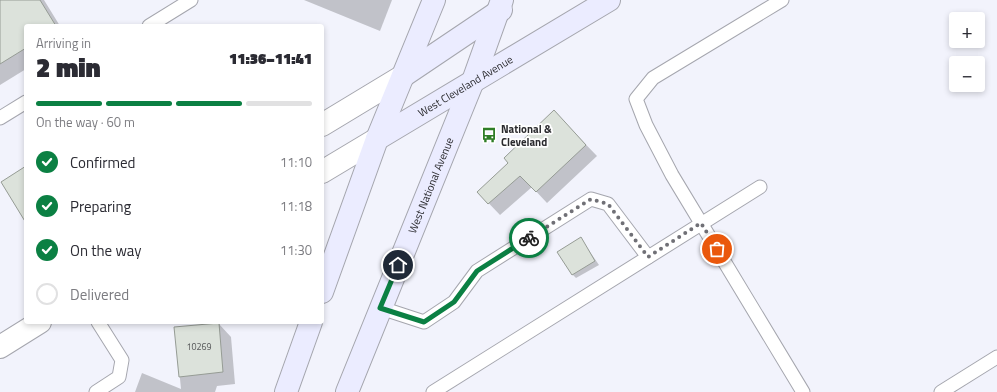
<!DOCTYPE html>
<meta charset="utf-8">
<style>
:root{--surface:#fff;--page:#f2f2f3;--text:#2b2b33;--muted:#7c7c81;--line:#e1e1e2;--accent:#0b8043}
body{margin:0;font-family:"Titillium Web",sans-serif;background:var(--page);color:var(--text);height:100vh;display:flex;flex-direction:column;font-size:15px;white-space:nowrap}
*{box-sizing:border-box;margin:0}
p{font-size:13px;color:var(--muted)}
.icon{flex:none;width:22px;height:22px;fill:none;stroke:currentColor;stroke-width:2;stroke-linecap:round;stroke-linejoin:round}
.map{position:relative;flex:1;overflow:hidden}
.drawer{position:absolute;left:24px;top:24px;width:300px;height:300px;display:flex;flex-direction:column;background:var(--surface);border-radius:4px;box-shadow:0 2px 6px #0003}
.drawer>*{flex:none}
.fabs{position:absolute;left:949px;top:12px;display:grid;gap:8px}
.fabs a{display:grid;place-items:center;width:36px;height:36px;border-radius:4px;background:var(--surface);box-shadow:0 2px 6px #0003;font-size:20px}
.pin{position:absolute;display:grid;place-items:center;width:34px;height:34px;color:#fff;margin:-17px;border:2px solid #fff;border-radius:50%;box-shadow:0 1px 4px #0007}
.courier{position:absolute;display:grid;place-items:center;width:40px;height:40px;margin:-20px;border:3px solid #0b8043;border-radius:50%;background:#fff;color:#222;box-shadow:0 1px 5px #0007}
.headline em{font-style:normal;font-weight:800}
.headline div{display:flex;flex-direction:column-reverse}
.headline{display:flex;align-items:center;justify-content:space-between;height:68px;padding:0 12px}
h1{font-size:26px;font-weight:800;line-height:30px}
.bar{display:grid;grid-template-columns:repeat(4,1fr);gap:6px 4px;align-content:center;height:48px;padding:0 12px}
.bar i{height:5px;border-radius:3px;background:var(--line)}
.bar .current{background:var(--accent)}
.bar p{grid-column:span 4}
ol{padding:0 12px;list-style:none}
li{display:flex;align-items:center;gap:12px;height:44px}
li p{margin-inline-start:auto}
li .icon{padding:4px;border-radius:50%;background:var(--accent);color:#fff;stroke-width:4}
li:last-child{color:var(--muted)}
li i{width:22px;height:22px;border:2px solid var(--line);border-radius:50%}
.map>svg:first-child{display:block}
</style>
<div class="map">
<svg width="997" height="392" viewBox="0 0 997 392">
<rect width="100%" height="100%" fill="#f2f3fc"/>
<g fill="#0003">
<polygon points="0,0 44,0 60,26 26,26 26,69 0,85"/>
<polygon points="304,0 392,0 380,31"/>
<polygon points="565,123 597,156 547,203 532,187 500,215 478,192"/>
<polygon points="581,239 599,265 576,278 572,274"/>
<polygon points="219,324 231,337 235,384 217,386 215,392 135,392 142,373 181,389 175,328"/>
</g>
<g fill="#dce2db" stroke="#969c95">
<polygon points="0,0 40,0 56,26 26,26 26,48 0,64"/>
<polygon points="554,110 586,145 536,192 520,176 488,204 477,192 508,163 504,158"/>
<polygon points="26,166 26,223 1,182"/>
<polygon points="581,237 595,261 572,275 557,252"/>
<polygon points="219,323 223,372 179,377 174,327"/>
</g>
<g fill="none" stroke-linecap="round" stroke-linejoin="round">
<g stroke="#a5a6ae" stroke-width="15">
<g id="service">
<polyline points="782,0 653,78 636,99 646,125 672,175 803,392"/>
<polyline points="149,26 191,0"/>
<polyline points="0,118 26,102"/>
<polyline points="381,308 424,322 454,302 477,271 591,199 608,204 648,257"/>
<polyline points="96,392 119,377 122,360 98,322"/>
<polyline points="433,392 760,187"/>
<polyline points="941,392 997,357"/>
</g>
</g>
<g stroke="#a5a6ae" stroke-width="24">
<g id="tertiary">
<polyline points="322,125 403,76"/>
<polyline points="322,172 377,139"/>
<polyline points="0,347 40,322"/>
</g>
</g>
<g stroke="#a5a6ae" stroke-width="24">
<g id="secondary">
<polyline points="403,76 501,10"/>
<path id="s1" d="M377 139 609 0"/>
<polyline points="322,292 377,139 434,0"/>
<polyline points="286,392 311,322"/>
<path id="s2" d="M347 392 473 81 502 0"/>
</g>
</g>
<use href="#service" stroke="#fff" stroke-width="13"/>
<use href="#tertiary" stroke="#fff" stroke-width="22"/>
<use href="#secondary" stroke="#ebecff" stroke-width="22"/>
</g>
<g fill="none" stroke-linecap="round" stroke-linejoin="round">
<polyline stroke="#707076" stroke-width="4" stroke-dasharray="0 7.2" points="529,238 591,199 608,204 648,257 701,223 717,249"/>
<polyline stroke="#0b8043" stroke-width="5" points="398,265 380,308 424,322 454,302 477,271 529,238"/>
</g>
<defs>
<g id="bus-bare" transform="scale(1.2)"><path d="M-5-6H5V4H4V6H2V4H-2V6H-4V4H-5ZM-3.5-4V0h7V-4ZM-3.5 1.2v1.5H-2V1.2ZM2 1.2v1.5H3.5V1.2Z" fill="#2f7d26" stroke="#fff" stroke-width="2.5" paint-order="stroke"/></g>
</defs>
<g fill-rule="evenodd">
<use href="#bus-bare" x="489" y="135"/>
</g>
<g text-anchor="middle" stroke-width="3.5" stroke-linejoin="round" paint-order="stroke">
<g font-size="9" fill="#565859">
<text x="199" y="350">10269</text>
</g>
<g font-size="11" fill="#2a2a2e" stroke="#fff">
<text dy="4" stroke="none"><textPath href="#s1" startOffset="103">West Cleveland Avenue</textPath></text>
<text dy="4" stroke="none"><textPath href="#s2" startOffset="223">West National Avenue</textPath></text>
</g>
<g font-size="11" font-weight="bold" fill="#2a2a2e" stroke="#fff" text-anchor="start">
<text x="501" y="133">National &amp;<tspan x="501" dy="13">Cleveland</tspan></text>
</g>
</g>
</svg>
<div class="fabs">
<a>+</a>
<a>−</a>
</div>
<div class="pin" style="left:717px;top:249px;background:#ea580c"><svg class="icon" aria-label="bag" viewBox="0 0 24 24"><path d="M5 8h14l-1 12H6zM9 8a3 3 0 0 1 6 0"/></svg></div>
<div class="pin" style="left:398px;top:265px;background:#1f2937"><svg class="icon" aria-label="home" viewBox="0 0 24 24"><path d="M3 11l9-7 9 7M6 9v11h12V9"/></svg></div>
<div class="courier" style="left:529px;top:238px"><svg class="icon" aria-label="bike" viewBox="0 0 24 24"><circle cx="6" cy="16" r="4"/><circle cx="18" cy="16" r="4"/><path d="M6 16l4-8h5l3 8M10 8l3 8H6M13 5h3"/></svg></div>
<section class="drawer">
<div class="headline"><div><h1>2 min</h1><p>Arriving in</p></div><em>11:36–11:41</em></div>
<div class="bar"><i class="current"></i><i class="current"></i><i class="current"></i><i></i><p>On the way · 60 m</p></div>
<ol>
<li><svg class="icon" aria-label="check" viewBox="0 0 24 24"><path d="M5 12l5 5 9-10"/></svg>Confirmed<p>11:10</p></li>
<li><svg class="icon" aria-label="check" viewBox="0 0 24 24"><path d="M5 12l5 5 9-10"/></svg>Preparing<p>11:18</p></li>
<li><svg class="icon" aria-label="check" viewBox="0 0 24 24"><path d="M5 12l5 5 9-10"/></svg>On the way<p>11:30</p></li>
<li><i></i>Delivered</li>
</ol>
</section>
</div>
